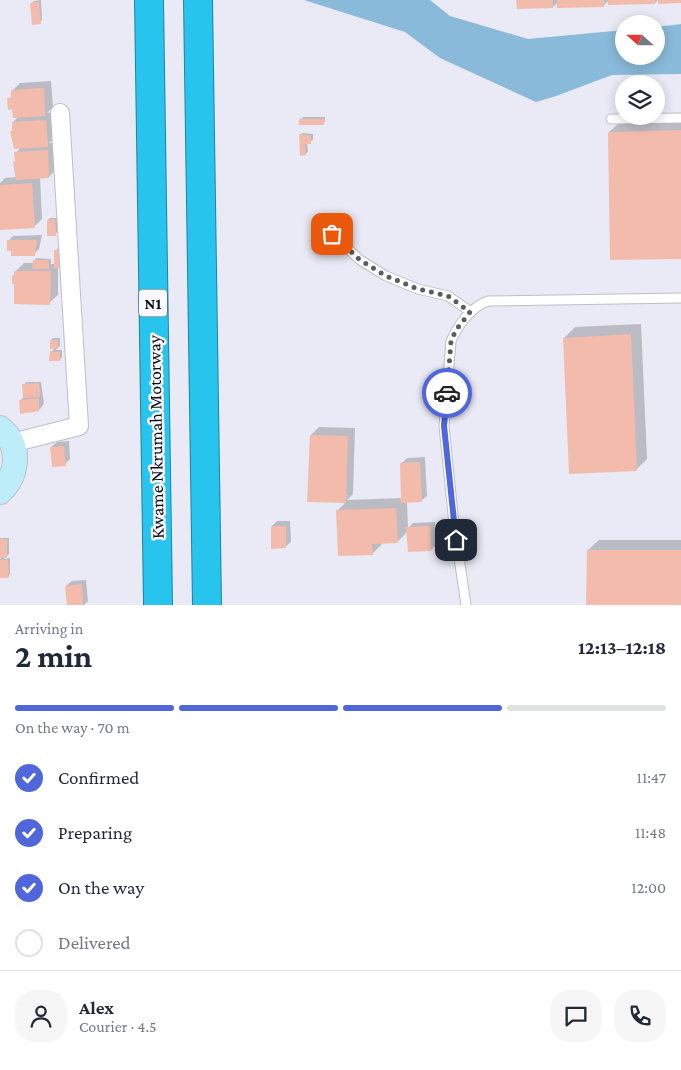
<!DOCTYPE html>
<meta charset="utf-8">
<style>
:root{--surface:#fff;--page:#f6f6f7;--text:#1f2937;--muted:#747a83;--line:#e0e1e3;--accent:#5067dc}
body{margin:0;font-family:"Crimson Pro",serif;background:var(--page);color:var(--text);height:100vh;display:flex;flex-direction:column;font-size:19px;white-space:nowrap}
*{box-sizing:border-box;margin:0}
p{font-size:16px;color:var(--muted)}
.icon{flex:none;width:28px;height:28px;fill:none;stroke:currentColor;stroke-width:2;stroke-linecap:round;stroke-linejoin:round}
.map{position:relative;height:605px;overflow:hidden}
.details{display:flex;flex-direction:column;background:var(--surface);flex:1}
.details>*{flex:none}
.needle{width:32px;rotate:291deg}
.buttons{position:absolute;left:615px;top:15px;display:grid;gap:10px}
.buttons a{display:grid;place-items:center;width:50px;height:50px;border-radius:50%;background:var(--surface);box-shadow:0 2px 12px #0003;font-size:25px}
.pin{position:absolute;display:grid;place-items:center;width:42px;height:42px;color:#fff;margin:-21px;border-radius:10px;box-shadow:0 2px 8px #0006}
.courier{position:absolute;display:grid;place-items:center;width:50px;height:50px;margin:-25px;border:4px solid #5067dc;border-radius:50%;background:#fff;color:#222;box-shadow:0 1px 6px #0007}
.overview em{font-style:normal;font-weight:700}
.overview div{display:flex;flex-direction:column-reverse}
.overview{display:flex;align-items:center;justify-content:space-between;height:85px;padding:0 15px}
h1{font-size:32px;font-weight:700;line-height:38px}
.bar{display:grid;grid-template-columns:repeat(4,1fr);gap:8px 5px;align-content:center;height:60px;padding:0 15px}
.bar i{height:6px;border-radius:4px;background:var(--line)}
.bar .selected{background:var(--accent)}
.bar p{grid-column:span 4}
.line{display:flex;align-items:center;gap:12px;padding:0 15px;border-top:1px solid var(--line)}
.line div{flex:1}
.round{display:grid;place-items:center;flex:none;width:52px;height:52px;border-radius:20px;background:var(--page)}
ol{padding:0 15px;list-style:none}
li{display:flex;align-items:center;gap:15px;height:55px}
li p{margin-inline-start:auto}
li .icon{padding:5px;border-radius:50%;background:var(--accent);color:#fff;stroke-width:4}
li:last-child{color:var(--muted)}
li i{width:28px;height:28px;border:2px solid var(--line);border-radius:50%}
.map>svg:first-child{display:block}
</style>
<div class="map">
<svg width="681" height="605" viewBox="0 0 681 605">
<rect width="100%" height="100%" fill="#eaeaf6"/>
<polygon fill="#89bad9" points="304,0 430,0 450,16 528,39 624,30 624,56 656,56 656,27 681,24 681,74 612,75 556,96 536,102 440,58 405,32"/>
<g fill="#0003">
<polygon points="41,0 42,20 40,23 32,3 34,1"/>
<polygon points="518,0 658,0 655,3 609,0 603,6 558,2 553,7"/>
<polygon points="51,81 53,107 47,113 54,112 55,137 49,143 55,143 57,168 49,177 40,177 42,219 34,227 0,229 0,183 5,178 17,177 14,162 16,160 16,153 21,147 14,130 13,122 19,116 9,99 13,95 12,91 20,83"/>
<polygon points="303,117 325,117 325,121 323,124 300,120"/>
<polygon points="681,120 681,258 609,132 620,122"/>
<polygon points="302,133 313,134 313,140 307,143 308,152 305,154 300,135"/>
<polygon points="50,218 57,218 57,232 55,235 48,220"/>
<polygon points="42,235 39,249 34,254 12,249 8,241 13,236"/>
<polygon points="58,248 65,249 58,267 58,295 49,303 15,283 13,276 16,271 24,263 34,263 36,258 51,259 51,264 55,264 56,251"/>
<polygon points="641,324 647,459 636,470 564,338 575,327"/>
<polygon points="53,338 60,338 60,346 56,350 62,350 62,357 60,360 51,352 55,348 51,340"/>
<polygon points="26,382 41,382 44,404 39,410 21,400 24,396 24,385"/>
<polygon points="319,427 355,428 353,494 347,500 402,498 401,464 407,458 425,457 427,496 421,501 407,502 408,528 413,523 435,522 436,545 431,550 408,531 397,542 383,543 372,554 337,511 346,502 309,501 311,435"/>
<polygon points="69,441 70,459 65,464 51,447 57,442"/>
<polygon points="277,521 290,521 291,542 285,547 272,526"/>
<polygon points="0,538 9,538 9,554 4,559 10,558 10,574 8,577 0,577 0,559 2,556 0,556"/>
<polygon points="599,540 681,540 681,605 588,605 588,550"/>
<polygon points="86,580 88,601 84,605 68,605 66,586 72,581"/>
</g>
<g fill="#f3bbac">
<polygon points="516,0 553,0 553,8 517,9"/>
<polygon points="557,0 604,0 604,7 557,8"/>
<polygon points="608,0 655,0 655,4 608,5"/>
<polygon points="658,0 681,0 681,3 658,4"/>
<polygon points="39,2 41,24 32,25 30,3"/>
<polygon points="44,88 45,116 13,118 12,109 8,110 7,98 11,98 11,90"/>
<rect x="299" y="119" width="25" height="6"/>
<polygon points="46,120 48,147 14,149 10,131 12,131 12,122"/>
<polygon points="681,130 681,259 610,260 608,132"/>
<polygon points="299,134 311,136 311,144 305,144 306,155 300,156"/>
<polygon points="48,150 49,178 16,180 13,162 15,162 14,152"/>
<polygon points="32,183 35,228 0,230 0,185"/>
<polygon points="55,219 56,236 47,236 47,220"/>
<polygon points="7,240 37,240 35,256 11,256 11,251 7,251"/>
<polygon points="54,250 63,250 62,268 54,268"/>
<polygon points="33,260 49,260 49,269 32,269"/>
<polygon points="14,271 51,271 50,305 14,304 14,284 12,284 12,276 14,276"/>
<polygon points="631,334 637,471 569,474 563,338"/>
<rect x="50" y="340" width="8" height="9"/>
<polygon points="50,351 60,352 60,361 49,361"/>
<polygon points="39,383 40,397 23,398 22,384"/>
<polygon points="39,398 39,411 20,414 19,400"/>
<polygon points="310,435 348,436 346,503 307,502"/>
<polygon points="64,446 66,466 52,467 50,447"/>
<polygon points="420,462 422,502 401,503 400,463"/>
<polygon points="396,508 398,543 372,544 373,555 338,556 336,510"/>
<polygon points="271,526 286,526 286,548 271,549"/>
<polygon points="430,526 431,551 408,552 406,527"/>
<rect x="0" y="539" width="7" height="19"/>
<polygon points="587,550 681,550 681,605 586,605"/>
<polygon points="0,560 8,560 9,578 0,578"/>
<polygon points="82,584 83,605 67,605 65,586"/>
</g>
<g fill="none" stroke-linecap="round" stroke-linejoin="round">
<g stroke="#bebec9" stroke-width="11">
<g id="service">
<polyline points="611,119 681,118"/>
<polyline points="332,234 360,260 386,276 418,289 448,296 471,312"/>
<path d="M466 605 454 524 444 426 451 341C458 325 471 307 488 301L681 298"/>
</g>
</g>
<g stroke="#bebec9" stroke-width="20">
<polyline id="minor" points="12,443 79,426 60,113"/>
</g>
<g stroke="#bebec9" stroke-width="26">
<path id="secondary" d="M0 428C21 445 19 474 0 492"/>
</g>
<g stroke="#1e84a1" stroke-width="30">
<g id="motorway">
<polyline points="149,0 158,605"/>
<polyline points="198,0 207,605"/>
</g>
</g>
<use href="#service" stroke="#fff" stroke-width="9"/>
<use href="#minor" stroke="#fff" stroke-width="18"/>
<use href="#secondary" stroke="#beedfa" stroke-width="24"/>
<use href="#motorway" stroke="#27c4ee" stroke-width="28"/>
</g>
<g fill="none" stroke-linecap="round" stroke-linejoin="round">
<polyline stroke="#5b5b62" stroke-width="5" stroke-dasharray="0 9" points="332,234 360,260 386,276 418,289 448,296 470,312 456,330 451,341 447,393"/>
<polyline stroke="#5067dc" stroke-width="6" points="447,393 444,426 456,540"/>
</g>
<g text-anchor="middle" stroke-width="5" stroke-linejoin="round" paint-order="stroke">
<rect fill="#f8f8ff" stroke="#545459" stroke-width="1" x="139" y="289.5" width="28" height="27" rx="4"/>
<g font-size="16" font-weight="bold" fill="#0e0e12">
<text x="153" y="309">N1</text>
</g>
<g font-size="18" fill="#0e0e12" stroke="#f8f8ff">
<text transform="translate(156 437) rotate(-91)" y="6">Kwame Nkrumah Motorway</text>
</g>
</g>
</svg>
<div class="buttons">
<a><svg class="needle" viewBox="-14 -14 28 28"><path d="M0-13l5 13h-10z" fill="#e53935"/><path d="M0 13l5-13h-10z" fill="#747a83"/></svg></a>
<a><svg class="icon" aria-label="layers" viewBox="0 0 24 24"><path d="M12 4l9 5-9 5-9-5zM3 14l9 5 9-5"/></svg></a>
</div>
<div class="pin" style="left:332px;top:234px;background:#ea580c"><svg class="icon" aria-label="bag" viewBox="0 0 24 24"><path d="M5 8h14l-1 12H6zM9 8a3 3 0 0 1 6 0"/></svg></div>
<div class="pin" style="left:456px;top:540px;background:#1f2937"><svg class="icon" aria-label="home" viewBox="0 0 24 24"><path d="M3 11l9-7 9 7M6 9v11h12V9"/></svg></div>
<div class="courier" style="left:447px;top:393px"><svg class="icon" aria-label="car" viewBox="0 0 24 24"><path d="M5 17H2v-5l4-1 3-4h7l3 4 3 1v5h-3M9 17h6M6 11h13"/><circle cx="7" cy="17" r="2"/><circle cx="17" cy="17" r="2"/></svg></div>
</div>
<section class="details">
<div class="overview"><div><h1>2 min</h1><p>Arriving in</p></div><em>12:13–12:18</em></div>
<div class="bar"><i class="selected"></i><i class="selected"></i><i class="selected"></i><i></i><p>On the way · 70 m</p></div>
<ol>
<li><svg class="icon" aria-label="check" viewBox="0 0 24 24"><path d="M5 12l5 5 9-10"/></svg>Confirmed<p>11:47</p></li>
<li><svg class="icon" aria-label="check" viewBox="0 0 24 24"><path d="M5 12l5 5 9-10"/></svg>Preparing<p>11:48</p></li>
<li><svg class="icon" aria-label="check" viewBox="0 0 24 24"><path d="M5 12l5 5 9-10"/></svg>On the way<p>12:00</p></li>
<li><i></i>Delivered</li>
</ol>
<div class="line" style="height:90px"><a class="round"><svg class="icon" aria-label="person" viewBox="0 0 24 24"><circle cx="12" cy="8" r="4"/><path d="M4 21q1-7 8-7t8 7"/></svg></a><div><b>Alex</b><p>Courier · 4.5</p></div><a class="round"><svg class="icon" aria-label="chat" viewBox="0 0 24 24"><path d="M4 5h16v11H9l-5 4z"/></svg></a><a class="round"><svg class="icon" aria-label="phone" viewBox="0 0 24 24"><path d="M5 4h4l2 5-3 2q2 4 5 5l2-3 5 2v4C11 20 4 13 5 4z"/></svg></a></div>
</section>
